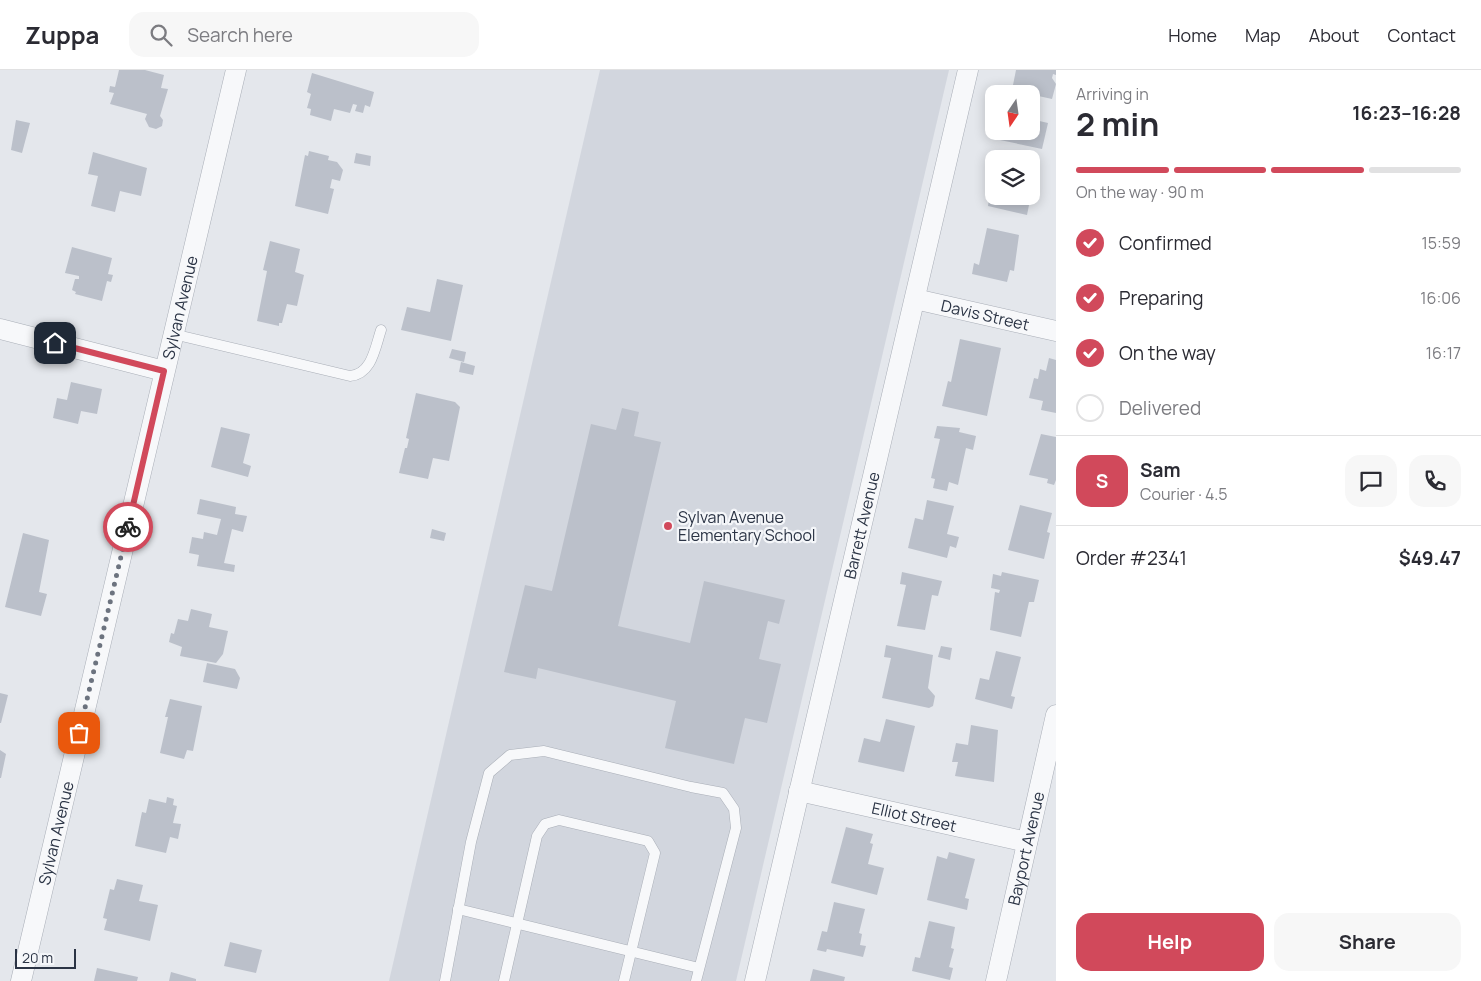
<!DOCTYPE html>
<meta charset="utf-8">
<style>
:root{--surface:#fff;--page:#f7f7f7;--text:#2b2b33;--muted:#7c7c81;--line:#e1e1e2;--accent:#d1495b}
body{margin:0;font-family:Manrope,sans-serif;background:var(--page);color:var(--text);height:100vh;display:flex;flex-direction:column;font-size:19px;white-space:nowrap}
*{box-sizing:border-box;margin:0}
p{font-size:16px;color:var(--muted)}
.icon{flex:none;width:28px;height:28px;fill:none;stroke:currentColor;stroke-width:2;stroke-linecap:round;stroke-linejoin:round}
.map{position:relative;flex:1;overflow:hidden}
.panel{display:flex;flex-direction:column;background:var(--surface);width:425px}
.panel>*{flex:none}
.needle{width:32px;rotate:193deg}
.fabs{position:absolute;left:985px;top:15px;display:grid;gap:10px}
.fabs a{display:grid;place-items:center;width:55px;height:55px;border-radius:10px;background:var(--surface);box-shadow:0 2px 12px #0003;font-size:25px}
.scale{position:absolute;left:15px;bottom:12px;width:61px;box-sizing:border-box;padding-left:5px;border:2px solid #2b3445;border-top:0;font-size:14px;line-height:18px;white-space:nowrap;color:#2b3445;-webkit-text-stroke:4px #f4f6f9;paint-order:stroke}
.pin{position:absolute;display:grid;place-items:center;width:42px;height:42px;color:#fff;margin:-21px;border-radius:10px;box-shadow:0 2px 8px #0006}
.courier{position:absolute;display:grid;place-items:center;width:50px;height:50px;margin:-25px;border:4px solid #d1495b;border-radius:50%;background:#fff;color:#222;box-shadow:0 1px 6px #0007}
.head em{font-style:normal;font-weight:700}
.head div{display:flex;flex-direction:column-reverse}
.head{display:flex;align-items:center;justify-content:space-between;height:85px;padding:0 20px}
h1{font-size:32px;font-weight:700;line-height:38px}
.bar{display:grid;grid-template-columns:repeat(4,1fr);gap:8px 5px;align-content:center;height:60px;padding:0 20px}
.bar i{height:6px;border-radius:4px;background:var(--line)}
.bar .current{background:var(--accent)}
.bar p{grid-column:span 4}
.line{display:flex;align-items:center;gap:12px;padding:0 20px;border-top:1px solid var(--line)}
.line div{flex:1}
.round{display:grid;place-items:center;flex:none;width:52px;height:52px;border-radius:15px;background:var(--page)}
ol{padding:0 20px;list-style:none}
li{display:flex;align-items:center;gap:15px;height:55px}
li p{margin-inline-start:auto}
li .icon{padding:5px;border-radius:50%;background:var(--accent);color:#fff;stroke-width:4}
li:last-child{color:var(--muted)}
li i{width:28px;height:28px;border:2px solid var(--line);border-radius:50%}
.button{display:flex;gap:10px;margin-top:auto;padding:10px 20px}
.button a{flex:1;height:58px;border-radius:15px;background:var(--accent);color:#fff;font-size:20px;font-weight:700;line-height:58px;text-align:center}
.button a+a{background:var(--page);color:var(--text)}
header{display:flex;align-items:center;gap:30px;box-sizing:border-box;height:70px;padding:0 25px;background:var(--surface);border-bottom:1px solid var(--line)}
header strong{font-size:24px}
nav{display:flex;gap:28px;margin-inline-start:auto;font-size:18px}
.search{width:350px;height:45px;background:var(--page);display:flex;align-items:center;gap:12px;box-sizing:border-box;padding:0 18px;border-radius:15px;color:var(--muted);font-size:19px}
main{display:flex;flex:1;min-height:0}
.map>svg:first-child{display:block}
</style>
<header>
<strong>Zuppa</strong>
<div class="search"><svg class="icon" aria-label="search" viewBox="0 0 24 24"><circle cx="10" cy="10" r="6"/><path d="M15 15l6 6"/></svg>Search here</div>
<nav><a>Home</a><a>Map</a><a>About</a><a>Contact</a></nav>
</header>
<main>
<div class="map">
<svg width="1056" height="911" viewBox="0 0 1056 911">
<rect width="100%" height="100%" fill="#e4e7ec"/>
<polygon fill="#d2d6de" points="600,0 949,0 736,911 389,911"/>
<g fill="#bbc0ca">
<polygon points="119,0 145,0 164,5 161,18 168,19 160,46 163,50 162,56 156,59 149,57 145,49 147,44 110,34 114,23 109,22 110,16 115,17"/>
<polygon points="1016,0 1056,0 1056,5 1053,4 1052,8 1056,14 1052,29 1012,20"/>
<polygon points="312,3 374,22 370,37 365,35 363,43 355,41 357,35 353,34 350,43 334,39 331,51 310,45 311,39 307,38 311,24 307,22"/>
<polygon points="1031,49 1048,53 1042,79 1000,70 1001,63 998,61 1031,61"/>
<polygon points="16,50 30,53 22,83 11,80"/>
<polygon points="309,81 329,86 328,90 337,92 343,100 340,111 332,109 330,118 334,119 328,144 295,136 305,85 308,86"/>
<polygon points="93,82 147,98 141,126 120,121 115,142 91,136 98,106 88,104"/>
<polygon points="356,83 371,86 370,96 354,93"/>
<polygon points="1031,91 1036,92 1032,118 1031,118"/>
<polygon points="992,120 994,126 1028,126 1027,130 1030,130 1027,145 988,136 989,129 986,129 987,124 991,125"/>
<polygon points="987,158 1019,165 1014,201 1010,200 1007,212 972,204 974,193 979,195"/>
<polygon points="270,171 300,179 295,202 304,205 297,236 287,234 282,253 279,253 279,256 257,251 267,201 263,200"/>
<polygon points="72,177 112,188 108,204 113,205 111,212 107,211 102,231 75,224 76,222 72,220 75,209 79,209 79,206 65,203"/>
<polygon points="437,209 463,215 451,271 401,260 407,237 430,242"/>
<polygon points="960,269 1001,278 987,346 942,336 948,311 951,312"/>
<polygon points="452,279 466,282 464,292 449,288"/>
<polygon points="1049,288 1056,290 1056,343 1041,340 1043,331 1029,328 1034,308 1038,309 1040,299 1046,301"/>
<polygon points="461,292 475,296 473,305 459,302"/>
<polygon points="71,312 102,319 97,344 81,341 78,354 53,348 57,328 67,330"/>
<polygon points="416,323 455,332 460,337 449,391 433,388 428,409 399,403 405,378 407,378 409,369 406,368"/>
<polygon points="622,338 639,342 634,366 661,372 618,556 690,573 704,511 785,530 779,554 768,551 759,589 781,594 767,653 745,648 734,694 665,678 676,631 538,598 536,609 504,602 525,515 552,521 591,354 616,360"/>
<polygon points="937,356 960,358 959,362 976,366 973,380 966,378 958,415 949,412 947,421 933,418 935,409 931,408 940,369 934,368"/>
<polygon points="221,357 250,364 243,393 251,396 248,407 211,397"/>
<polygon points="1041,364 1056,367 1056,410 1054,415 1047,413 1048,409 1029,405"/>
<polygon points="200,429 236,437 235,444 247,446 243,462 232,459 224,493 235,495 234,502 197,496 199,485 189,483 192,467 203,469 204,462 217,465 221,449 197,444"/>
<polygon points="927,430 954,436 947,464 959,467 956,478 950,476 947,488 908,478 915,448 923,450"/>
<polygon points="1020,435 1052,443 1047,462 1050,463 1044,489 1008,480"/>
<polygon points="432,459 446,463 444,471 430,468"/>
<polygon points="23,463 49,470 39,522 47,524 41,546 5,537"/>
<polygon points="902,502 942,511 938,526 932,525 925,560 897,556 906,515 900,514"/>
<polygon points="1002,502 1039,510 1034,532 1029,532 1021,567 990,560 995,522 999,523 1000,520 991,518 993,504 1001,506"/>
<polygon points="191,539 212,544 209,557 228,561 223,584 216,593 180,586 182,577 169,572 171,563 174,564 178,549 188,551"/>
<polygon points="886,575 933,585 928,618 935,626 933,636 929,638 882,628 891,588 884,587"/>
<polygon points="941,576 952,578 950,590 938,587"/>
<polygon points="996,581 1021,587 1011,626 1015,627 1012,639 975,629 980,608 989,610"/>
<polygon points="207,593 235,599 240,608 237,619 203,612"/>
<polygon points="0,623 8,625 1,653 0,653"/>
<polygon points="170,629 202,636 193,681 187,680 184,689 160,683 168,647 165,647"/>
<polygon points="886,649 915,656 904,702 858,692 864,668 880,672"/>
<polygon points="971,655 998,660 994,712 955,706 958,692 952,692 956,673 968,675"/>
<polygon points="0,680 6,684 1,708 0,708"/>
<polygon points="167,727 174,729 173,735 177,736 173,753 181,754 178,769 170,767 166,783 135,776 142,742 146,743 149,729 166,733"/>
<polygon points="846,757 873,764 870,773 873,774 868,794 884,798 877,825 831,813"/>
<polygon points="949,782 975,789 965,828 969,829 967,840 927,830 937,786 947,789"/>
<polygon points="117,809 143,815 139,831 158,835 150,871 104,860 107,849 103,848 110,819 114,820"/>
<polygon points="834,832 865,839 859,863 862,864 860,875 866,876 863,887 827,879 826,882 817,880 822,861 827,862"/>
<polygon points="929,851 955,857 951,878 954,879 949,897 953,898 950,910 912,901 915,887 920,888"/>
<polygon points="230,872 262,880 256,903 224,896"/>
<polygon points="97,898 138,907 137,911 94,911"/>
<polygon points="813,899 845,907 844,911 810,911"/>
<polygon points="171,902 196,909 196,911 169,911"/>
</g>
<g fill="none" stroke-linecap="round" stroke-linejoin="round">
<g stroke="#a9aeb7" stroke-width="11">
<g id="service">
<path d="M173 264 350 306C372 304 375 278 381 260"/>
<polyline points="458,839 699,898"/>
<polyline points="445,911 471,772 489,703 510,685 544,681 691,717 723,723 734,739 736,758 696,911"/>
<polyline points="504,911 537,766 545,754 559,750 648,771 655,783 624,911"/>
</g>
</g>
<g stroke="#a9aeb7" stroke-width="21">
<g id="minor">
<path id="s1" d="M915 229 1056 261"/>
<polyline points="0,259 164,301"/>
<path id="s2" d="M799 721 1027 772"/>
<path id="s3" d="M21 911 236 0"/>
<path id="s4" d="M755 911 968 0"/>
<path id="s5" d="M996 911 1056 645"/>
</g>
</g>
<use href="#service" stroke="#f7f8fa" stroke-width="10"/>
<use href="#minor" stroke="#f7f8fa" stroke-width="20"/>
</g>
<g fill="none" stroke-linecap="round" stroke-linejoin="round">
<polyline stroke="#6c737f" stroke-width="5" stroke-dasharray="0 9" points="79,663 128,457"/>
<polyline stroke="#d1495b" stroke-width="6" points="55,273 164,301 128,457"/>
</g>
<circle fill="#d1495b" stroke="#f4f6f9" stroke-width="2" cx="668" cy="456" r="5"/>
<g text-anchor="middle" stroke-width="4.5" stroke-linejoin="round" paint-order="stroke">
<g font-size="16" fill="#2b3445" stroke="#f4f6f9">
<text dy="6" stroke="none"><textPath href="#s3" startOffset="692">Sylvan Avenue</textPath></text>
<text dy="6" stroke="none"><textPath href="#s1" startOffset="72">Davis Street</textPath></text>
<text dy="6" stroke="none"><textPath href="#s4" startOffset="468">Barrett Avenue</textPath></text>
<text dy="6" stroke="none"><textPath href="#s2" startOffset="118">Elliot Street</textPath></text>
<text dy="6" stroke="none"><textPath href="#s3" startOffset="152">Sylvan Avenue</textPath></text>
<text dy="6" stroke="none"><textPath href="#s5" startOffset="136">Bayport Avenue</textPath></text>
</g>
<g font-size="16" fill="#2b3445" stroke="#f4f6f9" text-anchor="start">
<text x="678" y="453">Sylvan Avenue<tspan x="678" dy="18">Elementary School</tspan></text>
</g>
</g>
</svg>
<div class="fabs">
<a><svg class="needle" viewBox="-14 -14 28 28"><path d="M0-13l5 13h-10z" fill="#e53935"/><path d="M0 13l5-13h-10z" fill="#7c7c81"/></svg></a>
<a><svg class="icon" aria-label="layers" viewBox="0 0 24 24"><path d="M12 4l9 5-9 5-9-5zM3 14l9 5 9-5"/></svg></a>
</div>
<div class="scale">20 m</div>
<div class="pin" style="left:79px;top:663px;background:#ea580c"><svg class="icon" aria-label="bag" viewBox="0 0 24 24"><path d="M5 8h14l-1 12H6zM9 8a3 3 0 0 1 6 0"/></svg></div>
<div class="pin" style="left:55px;top:273px;background:#1f2937"><svg class="icon" aria-label="home" viewBox="0 0 24 24"><path d="M3 11l9-7 9 7M6 9v11h12V9"/></svg></div>
<div class="courier" style="left:128px;top:457px"><svg class="icon" aria-label="bike" viewBox="0 0 24 24"><circle cx="6" cy="16" r="4"/><circle cx="18" cy="16" r="4"/><path d="M6 16l4-8h5l3 8M10 8l3 8H6M13 5h3"/></svg></div>
</div>
<section class="panel">
<div class="head"><div><h1>2 min</h1><p>Arriving in</p></div><em>16:23–16:28</em></div>
<div class="bar"><i class="current"></i><i class="current"></i><i class="current"></i><i></i><p>On the way · 90 m</p></div>
<ol>
<li><svg class="icon" aria-label="check" viewBox="0 0 24 24"><path d="M5 12l5 5 9-10"/></svg>Confirmed<p>15:59</p></li>
<li><svg class="icon" aria-label="check" viewBox="0 0 24 24"><path d="M5 12l5 5 9-10"/></svg>Preparing<p>16:06</p></li>
<li><svg class="icon" aria-label="check" viewBox="0 0 24 24"><path d="M5 12l5 5 9-10"/></svg>On the way<p>16:17</p></li>
<li><i></i>Delivered</li>
</ol>
<div class="line" style="height:90px"><b class="round" style="background:var(--accent);color:#fff">S</b><div><b>Sam</b><p>Courier · 4.5</p></div><a class="round"><svg class="icon" aria-label="chat" viewBox="0 0 24 24"><path d="M4 5h16v11H9l-5 4z"/></svg></a><a class="round"><svg class="icon" aria-label="phone" viewBox="0 0 24 24"><path d="M5 4h4l2 5-3 2q2 4 5 5l2-3 5 2v4C11 20 4 13 5 4z"/></svg></a></div>
<div class="line" style="height:65px"><div>Order #2341</div><b>$49.47</b></div>
<div class="button"><a>Help</a><a>Share</a></div>
</section>
</main>
